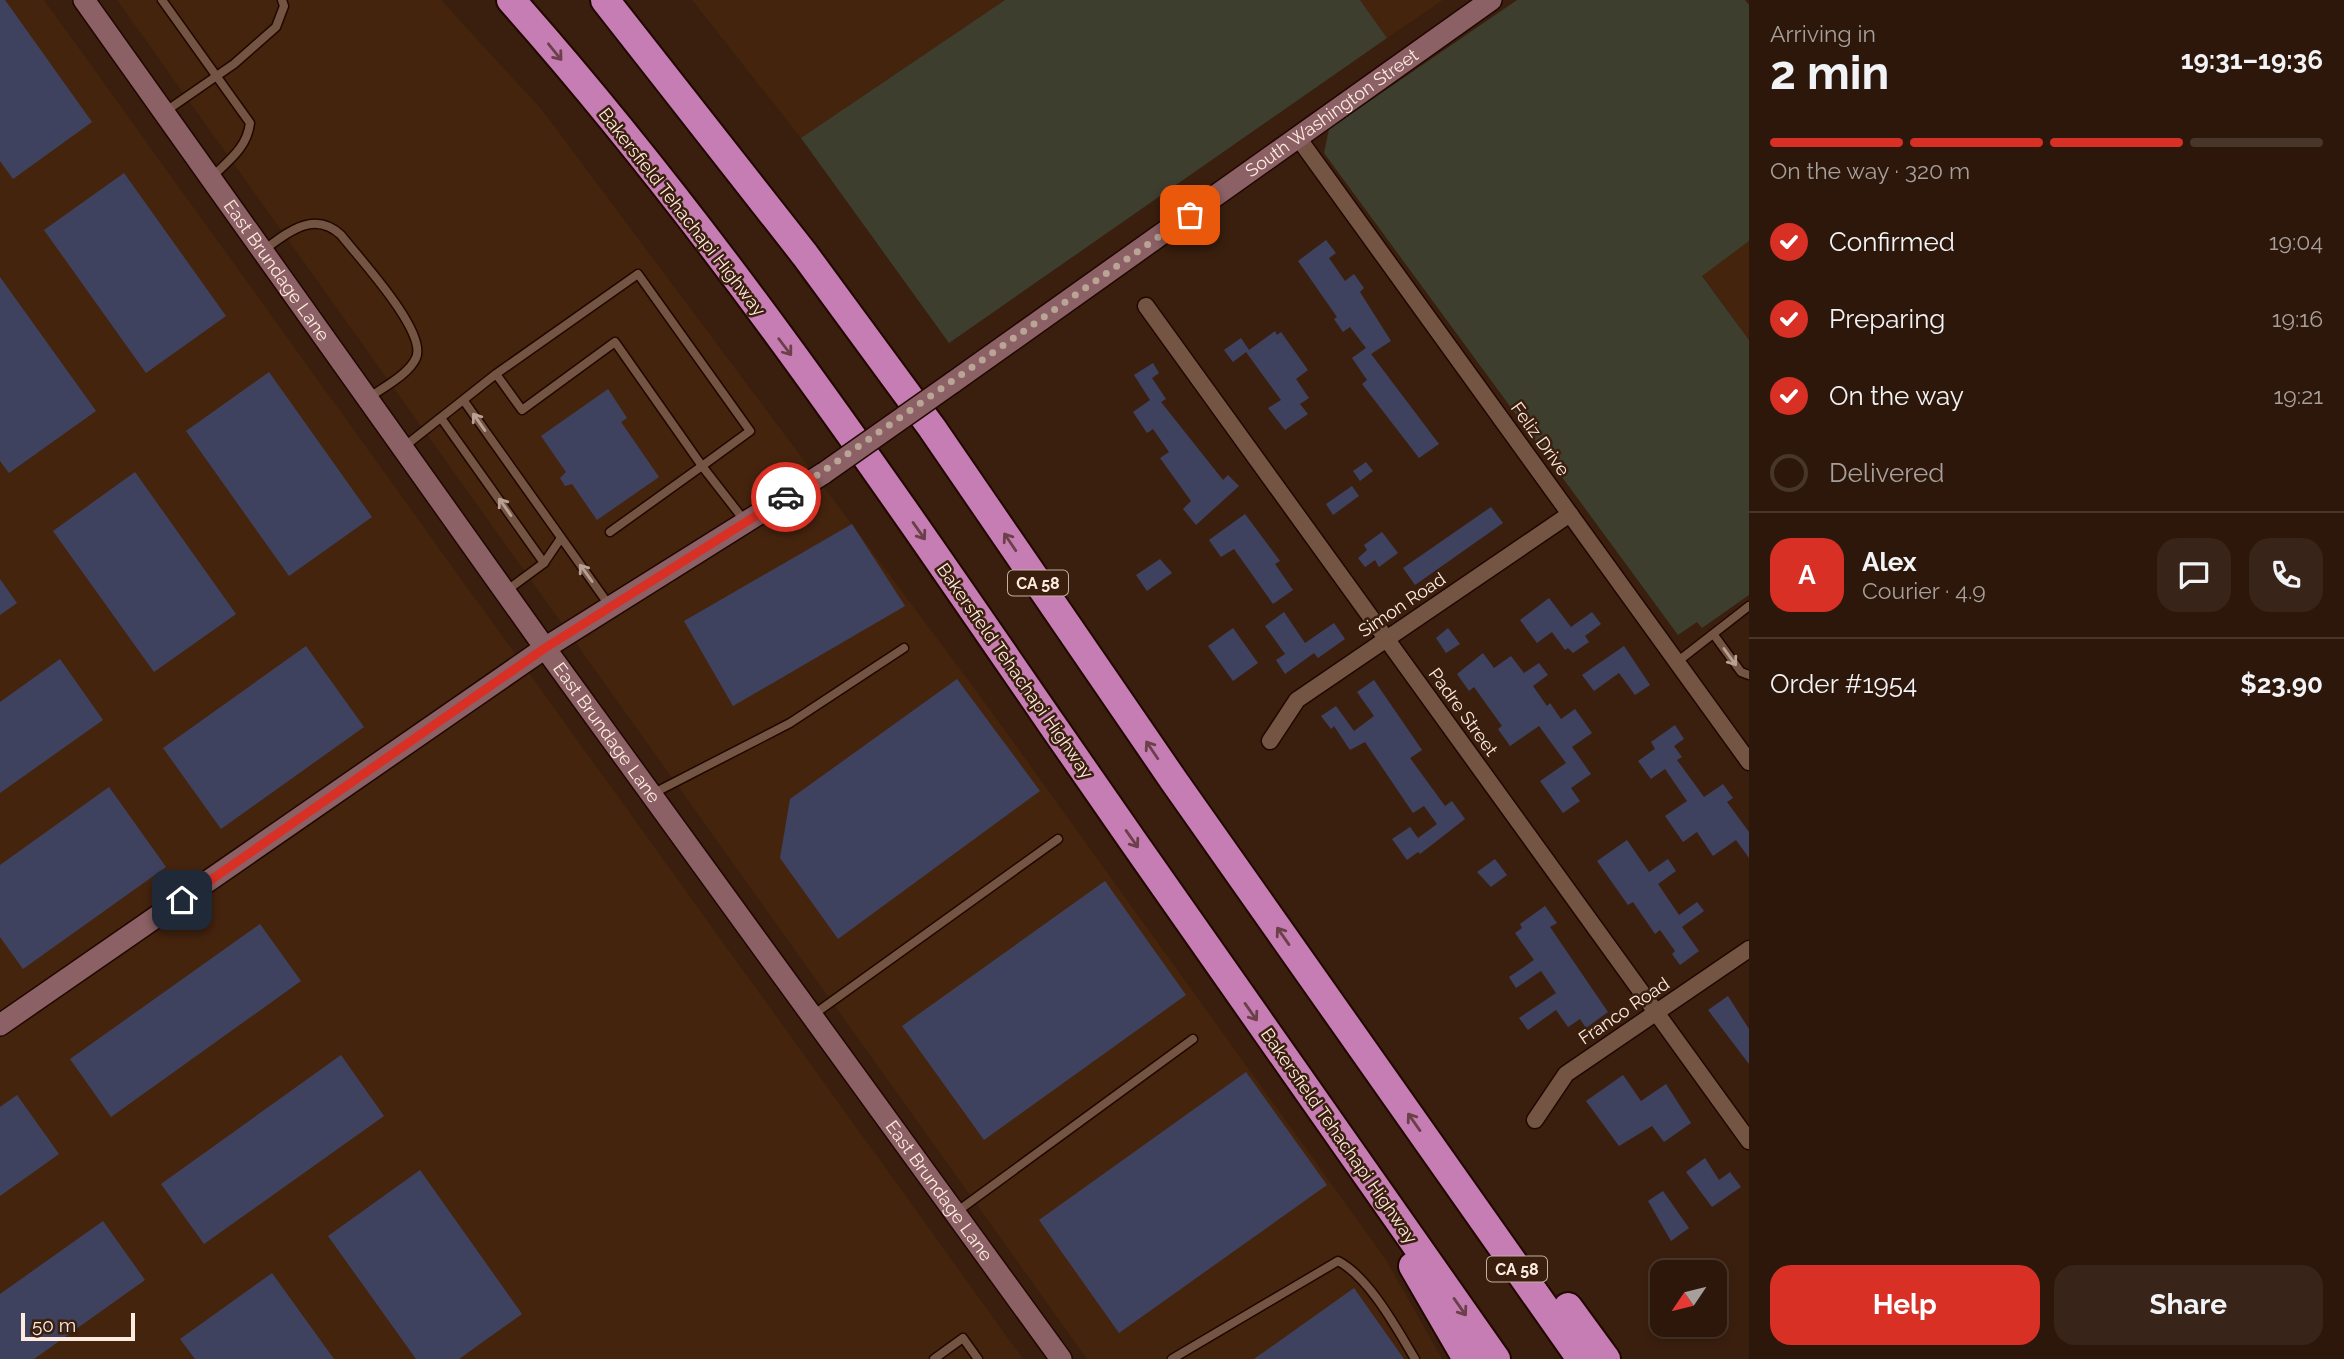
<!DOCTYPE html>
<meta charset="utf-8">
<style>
:root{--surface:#2c170a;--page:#382418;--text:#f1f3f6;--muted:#a69f9c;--line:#48362b;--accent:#d93025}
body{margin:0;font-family:Raleway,sans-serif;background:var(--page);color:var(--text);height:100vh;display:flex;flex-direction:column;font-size:26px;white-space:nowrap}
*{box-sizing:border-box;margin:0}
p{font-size:23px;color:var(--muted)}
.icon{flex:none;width:38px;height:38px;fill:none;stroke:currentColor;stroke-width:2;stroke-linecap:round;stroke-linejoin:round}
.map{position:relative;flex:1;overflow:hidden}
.panel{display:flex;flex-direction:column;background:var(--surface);width:595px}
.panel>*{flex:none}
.needle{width:46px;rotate:235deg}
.controls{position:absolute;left:1650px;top:1260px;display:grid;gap:14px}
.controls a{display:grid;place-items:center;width:77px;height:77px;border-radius:14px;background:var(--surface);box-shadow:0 4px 10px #0003,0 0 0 2px var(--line);font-size:35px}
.scale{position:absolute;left:21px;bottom:18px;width:114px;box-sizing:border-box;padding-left:7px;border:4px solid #feebe0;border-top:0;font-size:19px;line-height:24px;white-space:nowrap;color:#feebe0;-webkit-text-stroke:5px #3a1f0e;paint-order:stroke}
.pin{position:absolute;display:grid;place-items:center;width:60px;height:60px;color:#fff;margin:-30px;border-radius:14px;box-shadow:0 4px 10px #0006}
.courier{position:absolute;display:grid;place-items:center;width:70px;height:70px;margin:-35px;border:5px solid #d93025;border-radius:50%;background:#fff;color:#222;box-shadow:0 2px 9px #0007}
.summary em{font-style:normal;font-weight:700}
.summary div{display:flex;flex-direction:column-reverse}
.summary{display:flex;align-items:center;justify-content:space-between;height:119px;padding:0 21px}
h1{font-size:46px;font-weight:700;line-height:52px}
.bar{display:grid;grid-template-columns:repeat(4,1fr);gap:10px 7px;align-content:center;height:84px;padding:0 21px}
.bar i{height:9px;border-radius:5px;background:var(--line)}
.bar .current{background:var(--accent)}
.bar p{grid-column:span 4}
.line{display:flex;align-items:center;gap:18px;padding:0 21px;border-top:2px solid var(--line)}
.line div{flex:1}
.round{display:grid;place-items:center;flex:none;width:74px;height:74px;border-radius:21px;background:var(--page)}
ol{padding:0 21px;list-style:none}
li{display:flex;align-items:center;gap:21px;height:77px}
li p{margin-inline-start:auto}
li .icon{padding:7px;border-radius:50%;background:var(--accent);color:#fff;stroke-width:4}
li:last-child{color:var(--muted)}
li i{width:38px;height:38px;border:4px solid var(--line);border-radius:50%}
.primary-button{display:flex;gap:14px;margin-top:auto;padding:14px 21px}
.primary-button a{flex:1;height:80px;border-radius:21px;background:var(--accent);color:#fff;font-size:28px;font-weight:700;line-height:80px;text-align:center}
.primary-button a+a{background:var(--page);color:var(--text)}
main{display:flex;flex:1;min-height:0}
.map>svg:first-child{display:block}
</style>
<main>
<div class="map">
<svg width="1749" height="1359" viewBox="0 0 1749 1359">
<rect width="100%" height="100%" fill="#3a1f0e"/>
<g fill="#45240e">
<polygon points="0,0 44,0 1023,1359 0,1359"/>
<polygon points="117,0 441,0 542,110 980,696 1386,1260 1442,1359 1087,1359"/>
<polygon points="692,0 1005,0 801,138"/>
<polygon points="1360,0 1443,0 1387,38"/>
<polygon points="1749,241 1749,340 1702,275"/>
</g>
<g fill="#3d3e2e">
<polygon points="1005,0 1360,0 1387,38 949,343 801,138"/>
<polygon points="1517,0 1745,0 1749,5 1749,241 1702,276 1749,340 1749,595 1702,628 1697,622 1678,635 1324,153 1329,129"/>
</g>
<g fill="#3f425f">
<polygon points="0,0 5,0 92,122 13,179 0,161"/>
<polygon points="124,173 226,316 146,373 44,230"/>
<polygon points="1326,240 1336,253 1329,258 1345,281 1354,274 1364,288 1360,292 1391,341 1371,354 1439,444 1419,458 1362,384 1367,380 1352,358 1366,348 1350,327 1343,332 1334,319 1337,317 1298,261"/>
<polygon points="0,277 96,411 9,473 0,461"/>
<polygon points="1275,331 1277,335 1281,332 1308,370 1296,379 1309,398 1300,404 1308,414 1285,430 1268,408 1281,400 1246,352 1233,362 1224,350 1241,338 1249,350"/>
<polygon points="1153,363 1159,373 1152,378 1166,399 1161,402 1223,480 1228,475 1239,486 1196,525 1183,509 1191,501 1160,458 1169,452 1153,429 1147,433 1133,412 1150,400 1134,375"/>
<polygon points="269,372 372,517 289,576 186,431"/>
<polygon points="608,389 627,418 621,422 659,477 597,520 572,484 565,486 560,478 566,472 541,436"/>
<polygon points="1366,462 1373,471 1360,481 1353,471"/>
<polygon points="135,472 236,614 154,672 53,531"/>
<polygon points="1352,486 1359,496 1333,515 1326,504"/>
<polygon points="1491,507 1503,523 1415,585 1403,568"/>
<polygon points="1245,514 1280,561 1275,564 1293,590 1273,604 1234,549 1221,557 1209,540"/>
<polygon points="852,524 905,606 733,706 684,621"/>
<polygon points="1382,532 1398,553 1379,567 1375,560 1365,567 1358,558 1367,550 1364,545"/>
<polygon points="1160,559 1172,573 1147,591 1136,575"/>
<polygon points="0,579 17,603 0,615"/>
<polygon points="1549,598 1571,627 1592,612 1601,624 1585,636 1589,642 1573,653 1568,648 1565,650 1552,632 1537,643 1520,620"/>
<polygon points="1284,612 1305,643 1334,623 1345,639 1318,658 1314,653 1285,674 1276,660 1285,654 1265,626"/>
<polygon points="1233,628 1258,663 1233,681 1208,646"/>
<polygon points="1448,628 1460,644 1446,653 1436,638"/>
<polygon points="306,646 364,727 221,829 163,748"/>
<polygon points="1624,646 1650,685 1635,695 1619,673 1594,691 1582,675"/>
<polygon points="1483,653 1494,668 1511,656 1524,673 1539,663 1548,675 1533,686 1547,706 1550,703 1561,719 1575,709 1592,733 1572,747 1591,774 1571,788 1580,801 1563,813 1540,781 1566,763 1539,726 1510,746 1498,729 1502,726 1474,687 1469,691 1457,674"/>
<polygon points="60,659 103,720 0,793 0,702"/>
<polygon points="957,679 1040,791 838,939 780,858 790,799"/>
<polygon points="1374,680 1422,750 1410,758 1445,806 1452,801 1465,819 1420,854 1418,852 1407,860 1392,839 1410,827 1418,838 1437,824 1424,806 1413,813 1365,742 1350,750 1334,726 1331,729 1321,716 1336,706 1354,731 1374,716 1357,692"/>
<polygon points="1675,725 1684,739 1674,746 1682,757 1677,760 1704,797 1723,784 1733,798 1727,802 1749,832 1749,858 1736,840 1713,856 1697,832 1683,842 1665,816 1687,801 1665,769 1651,779 1638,761 1655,749 1651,742"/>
<polygon points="109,787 166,867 23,969 0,937 0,865"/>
<polygon points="1627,840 1649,872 1668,859 1676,871 1658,884 1679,915 1697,902 1704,911 1682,927 1699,951 1680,965 1672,954 1675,951 1660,930 1655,934 1633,902 1628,905 1597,861"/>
<polygon points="1495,859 1507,875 1491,887 1477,872"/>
<polygon points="1105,881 1186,995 984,1140 902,1026"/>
<polygon points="1545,906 1557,923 1550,927 1608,1012 1586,1028 1580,1019 1568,1027 1556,1010 1528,1030 1519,1018 1556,993 1541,971 1516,988 1509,977 1534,960 1515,933 1522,928 1520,924"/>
<polygon points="260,924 301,981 111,1117 70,1059"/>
<polygon points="1728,996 1749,1029 1749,1064 1708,1010"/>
<polygon points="341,1055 384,1116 204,1244 161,1184"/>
<polygon points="1246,1072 1327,1185 1119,1333 1039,1220"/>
<polygon points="1623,1075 1641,1101 1666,1084 1691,1123 1664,1142 1652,1126 1619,1146 1586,1101"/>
<polygon points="17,1095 59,1154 0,1196 0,1107"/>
<polygon points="1705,1158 1719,1180 1730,1172 1741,1187 1712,1207 1686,1172"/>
<polygon points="420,1170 522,1314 459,1359 416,1359 328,1236"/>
<polygon points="1663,1191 1689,1228 1671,1241 1648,1201"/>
<polygon points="103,1221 145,1280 34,1359 0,1359 0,1294"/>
<polygon points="272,1273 334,1359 195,1359 180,1339"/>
<polygon points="1354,1288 1404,1359 1254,1359"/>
</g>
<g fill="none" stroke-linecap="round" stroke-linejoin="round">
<g stroke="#200700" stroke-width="11">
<g id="lane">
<path d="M162 0 250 123C247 148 229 160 211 178"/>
<polyline points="166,111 234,64 276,27 284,6 282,0"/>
<path d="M264 250C288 232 314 210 341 235 358 257 428 332 416 358 409 374 384 387 370 397"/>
<polyline points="464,401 609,605"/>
<polyline points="441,418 544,563"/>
<polyline points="405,446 496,374 638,274 750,431 702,466 615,342 522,410 496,374"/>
<polyline points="610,532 702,466 744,520"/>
<polyline points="506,591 544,563 561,538"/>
<polyline points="1714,635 1741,672 1749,675"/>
<polyline points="1677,662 1749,606"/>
<polyline points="654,793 790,723 904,648"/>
<polyline points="813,1015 1058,839"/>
<polyline points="955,1213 1193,1039"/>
<polyline points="934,1359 963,1338 978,1359"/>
<path d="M1172 1359 1338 1261C1369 1277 1397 1329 1415 1359"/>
</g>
</g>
<g stroke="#200700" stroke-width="19">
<g id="street">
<polyline points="1299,139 1749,762"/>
<polyline points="1146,306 1749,1141"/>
<polyline points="1270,741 1297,700 1570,514"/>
<polyline points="1535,1120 1566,1074 1749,949"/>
</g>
</g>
<g stroke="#200700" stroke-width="24">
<g id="secondary">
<path id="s1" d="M84 0 545 648 1061 1359"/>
<path id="s2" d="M952 383 1491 0"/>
<polyline points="0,1025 545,648 824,473"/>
</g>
</g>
<g stroke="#200700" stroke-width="32">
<g id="highway">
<path d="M511 0C710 224 881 476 1051 723 1198 936 1348 1147 1496 1359"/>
<polyline points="605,0 805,255 932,428 1174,781 1581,1359"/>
<polyline points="1413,1266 1467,1359"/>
<polyline points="1568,1307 1606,1359"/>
</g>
</g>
<use href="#lane" stroke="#745543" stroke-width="8"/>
<use href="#street" stroke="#745543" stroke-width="16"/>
<use href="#secondary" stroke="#8c6165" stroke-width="21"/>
<use href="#highway" stroke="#c57db4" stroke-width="28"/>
<g stroke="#200700" stroke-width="24" stroke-linecap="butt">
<polyline id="secondary-bridge" points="824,473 952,383"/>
</g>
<use href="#secondary-bridge" stroke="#8c6165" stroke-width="21"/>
</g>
<defs><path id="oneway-shaft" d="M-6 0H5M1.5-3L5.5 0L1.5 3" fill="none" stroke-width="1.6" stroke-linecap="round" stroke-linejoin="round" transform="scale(1.75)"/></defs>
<g stroke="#6b4048">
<use href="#oneway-shaft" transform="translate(555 52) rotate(51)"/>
<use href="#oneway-shaft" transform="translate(785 347) rotate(53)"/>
<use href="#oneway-shaft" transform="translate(919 531) rotate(55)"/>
<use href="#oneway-shaft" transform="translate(1010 542) rotate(-124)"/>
<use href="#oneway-shaft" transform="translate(1152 750) rotate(-124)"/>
<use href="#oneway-shaft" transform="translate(1132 839) rotate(55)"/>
<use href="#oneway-shaft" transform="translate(1283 936) rotate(-125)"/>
<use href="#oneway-shaft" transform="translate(1251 1012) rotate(55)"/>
<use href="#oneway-shaft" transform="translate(1414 1122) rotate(-125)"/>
<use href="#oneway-shaft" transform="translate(1460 1307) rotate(55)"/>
</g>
<g stroke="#b9a092">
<use href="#oneway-shaft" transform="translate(479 422) rotate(-125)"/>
<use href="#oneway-shaft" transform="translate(505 507) rotate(-125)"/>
<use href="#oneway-shaft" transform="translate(586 573) rotate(-126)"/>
<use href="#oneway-shaft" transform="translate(1730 657) rotate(54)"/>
</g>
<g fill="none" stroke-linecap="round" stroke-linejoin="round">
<polyline stroke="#b9a496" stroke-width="7" stroke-dasharray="0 12.6" points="786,497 1190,215"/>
<polyline stroke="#d93025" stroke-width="9" points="182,900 545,648 786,497"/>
</g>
<g text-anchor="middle" stroke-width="5" stroke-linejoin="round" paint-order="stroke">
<g fill="#3a1f0e" stroke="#c3aea1" stroke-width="2">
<rect x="1008" y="570.5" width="60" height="25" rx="5"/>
<rect x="1487" y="1256.5" width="60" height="25" rx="5"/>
</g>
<g font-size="16" font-weight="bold" fill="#feebe0">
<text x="1038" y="589">CA 58</text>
<text x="1517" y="1275">CA 58</text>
</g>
<g font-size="18" fill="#feebe0" stroke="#3a1f0e">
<text dy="6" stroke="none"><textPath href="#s2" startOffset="466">South Washington Street</textPath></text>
<text transform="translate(682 212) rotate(52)" y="6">Bakersfield Tehachapi Highway</text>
<text dy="6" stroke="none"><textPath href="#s1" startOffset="332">East Brundage Lane</textPath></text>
<text transform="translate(1540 439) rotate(54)" y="6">Feliz Drive</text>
<text transform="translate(1402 605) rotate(-34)" y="6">Simon Road</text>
<text transform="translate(1015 671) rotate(55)" y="6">Bakersfield Tehachapi Highway</text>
<text transform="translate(1463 712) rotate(54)" y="6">Padre Street</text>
<text dy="6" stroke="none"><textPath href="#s1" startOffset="900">East Brundage Lane</textPath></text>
<text transform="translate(1624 1011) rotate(-34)" y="6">Franco Road</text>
<text transform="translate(1339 1136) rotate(55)" y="6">Bakersfield Tehachapi Highway</text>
<text dy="6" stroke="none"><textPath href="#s1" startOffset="1466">East Brundage Lane</textPath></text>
</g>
</g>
</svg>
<div class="controls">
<a><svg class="needle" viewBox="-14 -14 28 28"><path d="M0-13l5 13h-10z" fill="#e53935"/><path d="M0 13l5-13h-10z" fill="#a69f9c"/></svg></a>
</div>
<div class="scale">50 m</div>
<div class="pin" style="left:1190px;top:215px;background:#ea580c"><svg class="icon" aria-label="bag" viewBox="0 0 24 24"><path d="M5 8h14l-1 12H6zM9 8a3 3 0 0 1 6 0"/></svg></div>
<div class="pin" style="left:182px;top:900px;background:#1f2937"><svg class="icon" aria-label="home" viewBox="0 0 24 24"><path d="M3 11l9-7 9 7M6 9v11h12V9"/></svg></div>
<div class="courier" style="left:786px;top:497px"><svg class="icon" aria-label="car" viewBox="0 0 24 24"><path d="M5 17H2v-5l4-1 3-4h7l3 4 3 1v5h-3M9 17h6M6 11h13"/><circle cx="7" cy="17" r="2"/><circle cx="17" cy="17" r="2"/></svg></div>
</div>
<section class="panel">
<div class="summary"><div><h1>2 min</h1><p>Arriving in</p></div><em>19:31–19:36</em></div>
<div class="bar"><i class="current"></i><i class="current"></i><i class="current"></i><i></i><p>On the way · 320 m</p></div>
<ol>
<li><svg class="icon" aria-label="check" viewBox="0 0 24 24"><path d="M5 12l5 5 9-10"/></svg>Confirmed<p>19:04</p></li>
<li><svg class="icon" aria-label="check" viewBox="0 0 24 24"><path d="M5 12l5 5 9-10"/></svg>Preparing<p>19:16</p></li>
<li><svg class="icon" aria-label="check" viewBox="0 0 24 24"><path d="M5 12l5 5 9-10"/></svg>On the way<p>19:21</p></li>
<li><i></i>Delivered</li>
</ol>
<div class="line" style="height:126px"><b class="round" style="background:var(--accent);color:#fff">A</b><div><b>Alex</b><p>Courier · 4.9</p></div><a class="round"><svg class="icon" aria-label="chat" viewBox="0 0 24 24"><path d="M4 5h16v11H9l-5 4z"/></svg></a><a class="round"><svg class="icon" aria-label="phone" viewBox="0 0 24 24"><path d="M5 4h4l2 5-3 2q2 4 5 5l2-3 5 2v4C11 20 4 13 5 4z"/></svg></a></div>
<div class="line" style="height:91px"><div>Order #1954</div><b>$23.90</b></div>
<div class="primary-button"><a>Help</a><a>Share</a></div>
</section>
</main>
